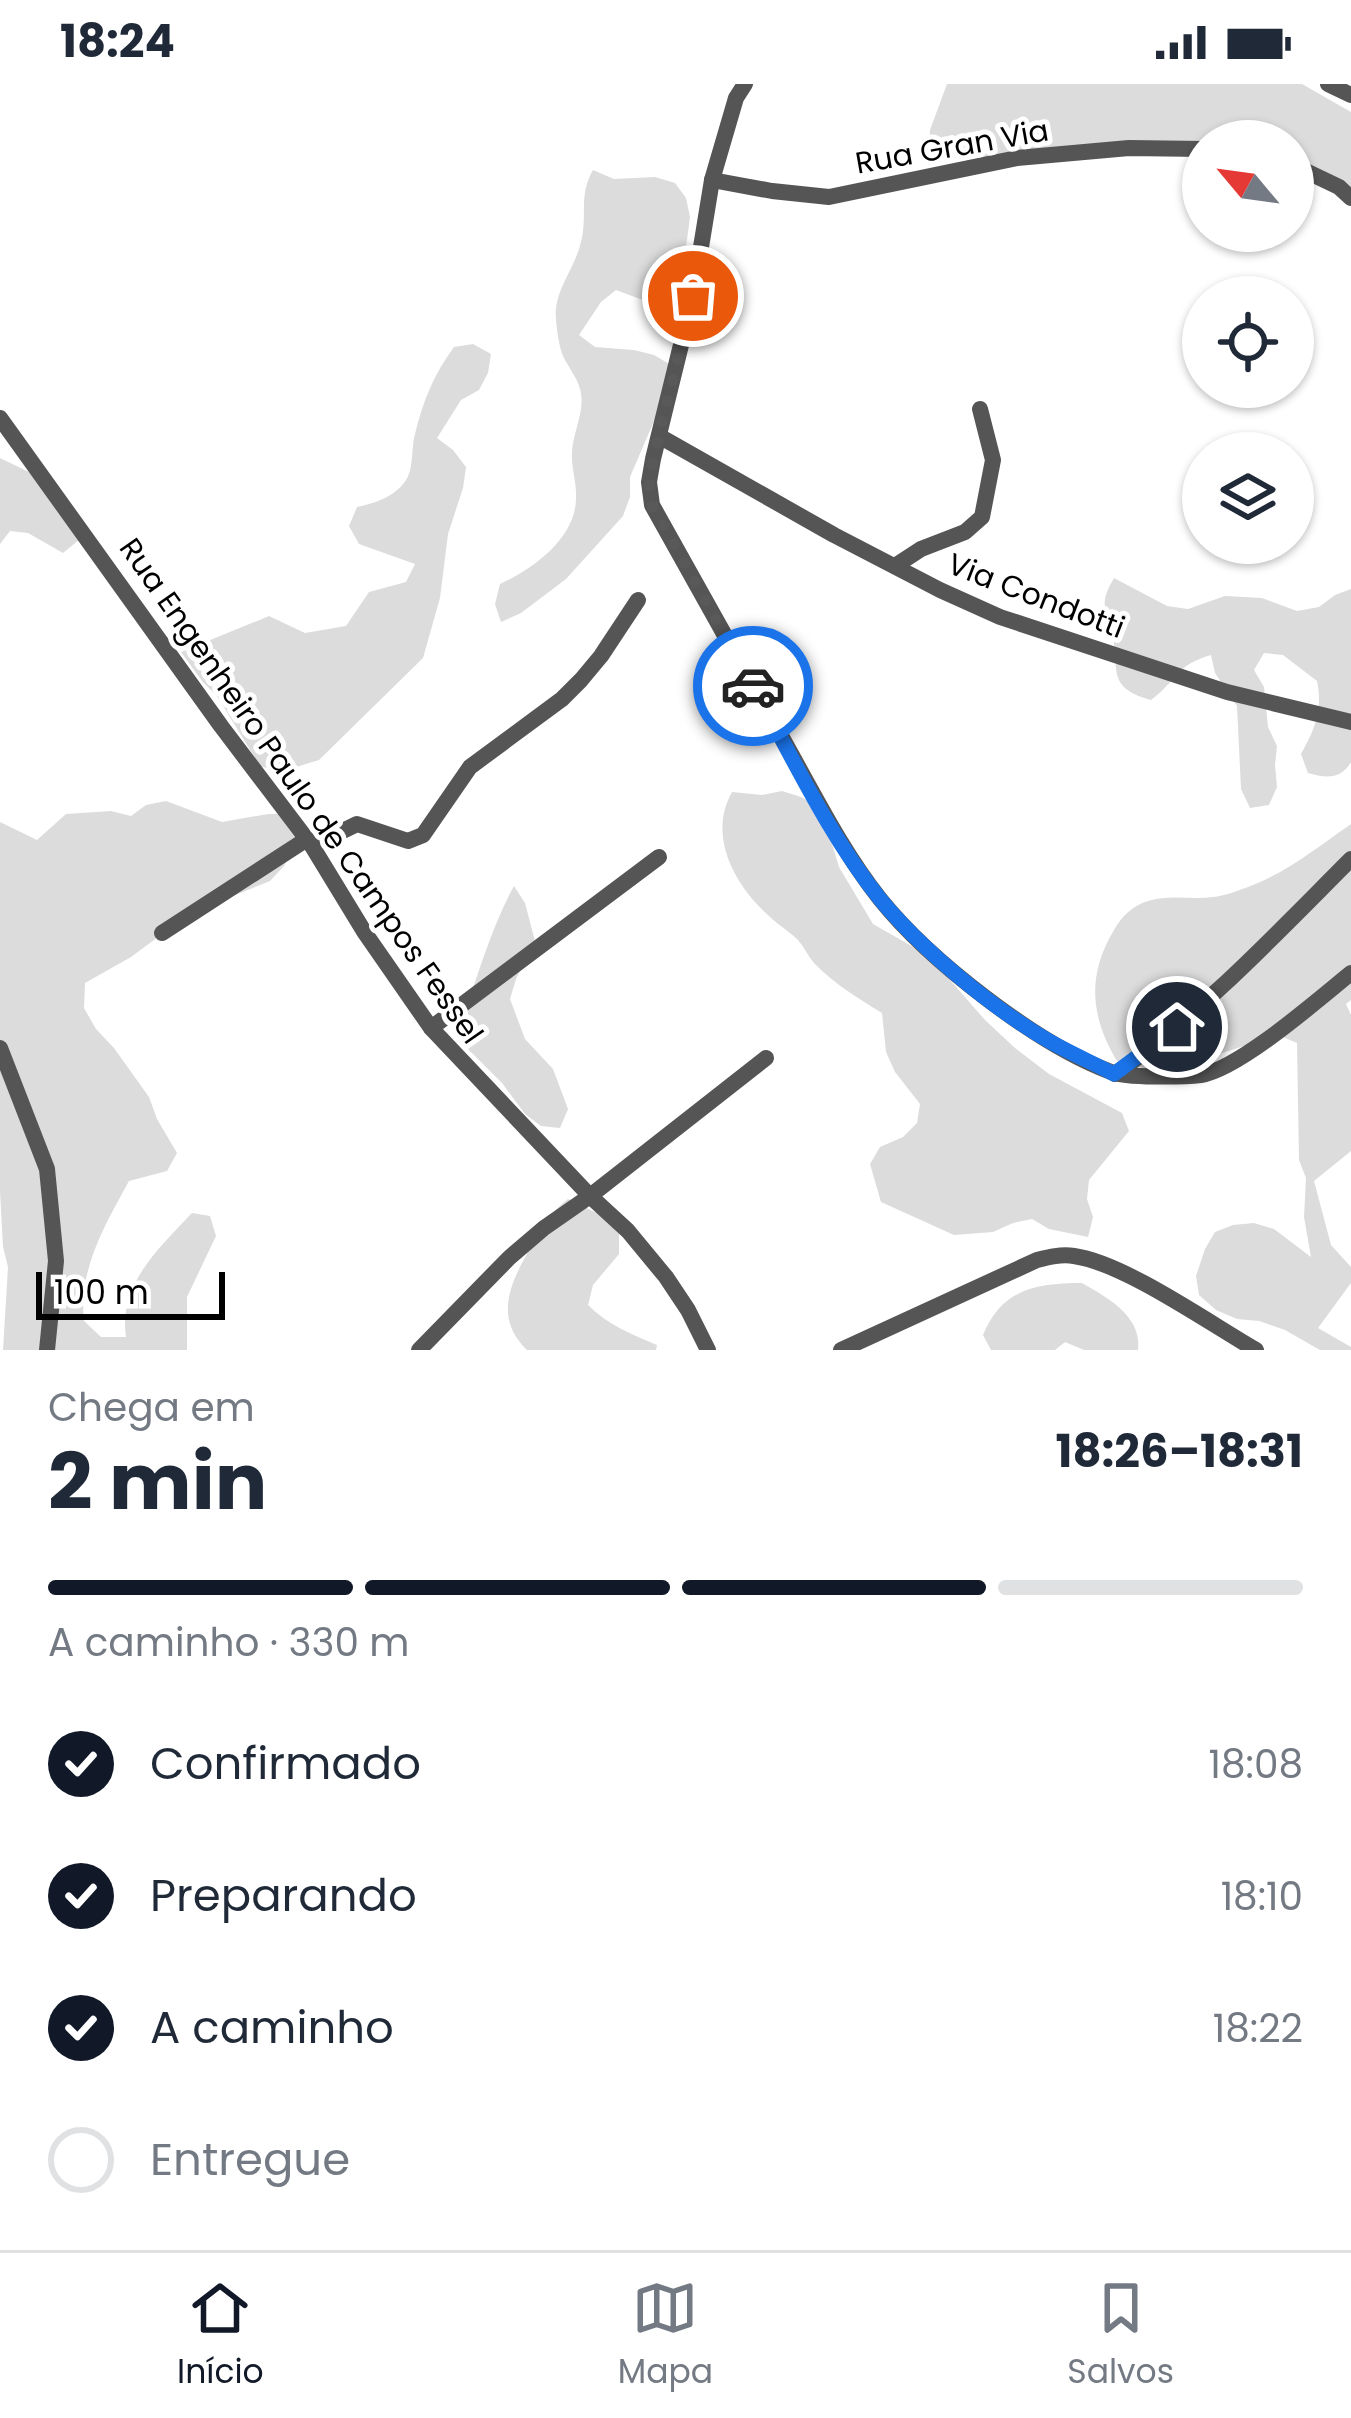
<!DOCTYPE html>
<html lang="pt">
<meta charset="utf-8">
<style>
:root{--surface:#fff;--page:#f6f6f7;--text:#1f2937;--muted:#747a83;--line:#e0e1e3;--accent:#111827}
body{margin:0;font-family:Poppins,sans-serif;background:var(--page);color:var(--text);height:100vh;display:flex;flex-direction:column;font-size:45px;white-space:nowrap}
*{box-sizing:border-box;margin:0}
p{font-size:39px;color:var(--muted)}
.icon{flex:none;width:66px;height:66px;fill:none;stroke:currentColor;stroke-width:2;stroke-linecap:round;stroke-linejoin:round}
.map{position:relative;height:1266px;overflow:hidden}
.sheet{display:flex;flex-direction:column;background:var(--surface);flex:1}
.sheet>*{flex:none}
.needle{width:78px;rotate:299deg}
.buttons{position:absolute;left:1182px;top:36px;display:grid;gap:24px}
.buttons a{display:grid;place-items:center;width:132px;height:132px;border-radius:50%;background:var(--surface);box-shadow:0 3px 9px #0004;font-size:60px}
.scale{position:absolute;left:36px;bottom:30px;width:189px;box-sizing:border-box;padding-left:12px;border:6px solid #000;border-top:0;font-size:33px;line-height:42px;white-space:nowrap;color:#000;-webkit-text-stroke:9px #fff;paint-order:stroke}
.pin{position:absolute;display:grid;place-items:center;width:102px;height:102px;color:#fff;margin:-51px;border:6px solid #fff;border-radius:50%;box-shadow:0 3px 12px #0007}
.courier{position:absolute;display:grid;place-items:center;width:120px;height:120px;margin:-60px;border:9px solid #1a73e8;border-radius:50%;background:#fff;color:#222;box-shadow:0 3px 15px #0007}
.summary em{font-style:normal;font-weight:700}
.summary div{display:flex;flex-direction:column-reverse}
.summary{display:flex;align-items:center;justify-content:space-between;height:204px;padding:0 48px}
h1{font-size:78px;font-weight:700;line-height:90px}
.bar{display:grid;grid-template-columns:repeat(4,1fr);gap:18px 12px;align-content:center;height:144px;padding:0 48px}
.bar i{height:15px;border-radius:9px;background:var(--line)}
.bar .selected{background:var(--accent)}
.bar p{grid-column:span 4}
ol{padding:0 48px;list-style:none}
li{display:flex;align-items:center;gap:36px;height:132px}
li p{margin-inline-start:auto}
li .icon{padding:12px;border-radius:50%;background:var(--accent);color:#fff;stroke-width:4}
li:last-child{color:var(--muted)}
li i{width:66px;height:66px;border:6px solid var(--line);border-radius:50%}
.status{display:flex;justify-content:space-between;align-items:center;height:84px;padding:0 60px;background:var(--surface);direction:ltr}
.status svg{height:33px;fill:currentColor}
.menu{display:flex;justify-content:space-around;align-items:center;height:168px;border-top:3px solid var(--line);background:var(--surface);font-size:33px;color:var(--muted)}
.menu a{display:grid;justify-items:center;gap:6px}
.menu .selected{color:var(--accent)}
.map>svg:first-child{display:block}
</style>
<div class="status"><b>18:24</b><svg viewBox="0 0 49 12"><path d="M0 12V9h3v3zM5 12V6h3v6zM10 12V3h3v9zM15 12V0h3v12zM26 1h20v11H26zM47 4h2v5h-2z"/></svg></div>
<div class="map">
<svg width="1351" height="1266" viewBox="0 0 1351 1266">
<rect width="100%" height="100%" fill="#fff"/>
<g fill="#dcdcdc">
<polygon points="947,0 1302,0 1351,28 1351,109 1293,78 1293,57 1203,57 1066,70 928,75 930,46"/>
<path d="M593 86 614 95 655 93 675 99 686 114 690 133 685 171 674 211 659 222 616 206 601 218 579 251 595 263 634 266 654 271 671 281 675 300 654 337 630 393V413L623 432 566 495 521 529 501 538 495 520 500 500C533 485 576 454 576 414 577 399 571 384 572 368 573 347 586 326 580 305 577 293 568 283 563 272 559 262 557 247 556 236 553 207 575 185 581 158 588 131 578 112 593 86Z"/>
<path d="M473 260 491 270 488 289 479 306 461 316 437 354 453 366 466 383 463 404 448 450 440 514 423 574 319 676 280 688 260 682 217 612 202 597 181 568 269 532 305 549 346 542 369 508 406 498 415 480 359 460 349 442 357 423C375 419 395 413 406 396 414 384 411 364 415 350 423 317 434 290 454 263Z"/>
<polygon points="0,374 31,389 80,455 63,469 28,449 10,447 0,460"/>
<path d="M1114 494 1167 522 1188 525 1225 512 1262 514 1297 527 1319 523 1335 511 1351 505V678C1341 696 1325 694 1308 689L1301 670C1315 645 1323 626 1317 597L1283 571 1264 569 1254 586 1264 603 1268 643 1277 662 1275 681 1277 703 1269 721 1250 724 1241 705 1237 622 1215 589 1211 571C1174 582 1178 596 1151 616 1104 603 1121 584 1112 549 1105 522 1099 520 1114 494Z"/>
<path d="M782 707 801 713 821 724 839 783 873 840 929 872 985 936 1015 964 1049 990 1122 1029 1129 1047 1089 1096 1087 1115 1093 1133 1088 1153 1049 1145 1032 1135 1013 1139 993 1148 954 1151 881 1118 870 1080 880 1063 903 1053 917 1039 920 1020 895 988 886 968 882 929C859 915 833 899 814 879 808 872 804 863 798 856 789 847 778 841 769 832 735 802 707 752 732 708L762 711Z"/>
<path d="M166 717 222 738 268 730H288L303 744 284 782 270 797 213 820 166 847 131 873 85 899 84 924 96 945 114 964 149 1013 157 1035 177 1069 167 1087 129 1097C105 1141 78 1186 84 1237L101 1253H126C118 1201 158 1165 192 1129L210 1132 216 1152 187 1213V1266H3L8 1183 3 1163 0 1107V738L37 756 66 730 111 727 131 732 146 721Z"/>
<path d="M1351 740V916L1346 920 1351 931V1067L1314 1097 1331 1161 1351 1183V1199L1318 1244 1351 1263V1266H1320L1285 1246 1259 1237 1237 1235 1216 1226 1199 1211 1196 1192 1205 1165 1215 1148 1233 1141 1254 1139 1274 1145 1311 1173 1304 1133 1306 1094 1299 1076 1297 959 1278 951 1191 979 1144 984 1117 977C1090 932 1087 891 1114 846 1122 832 1132 822 1148 817 1170 810 1190 816 1213 813 1224 812 1237 807 1248 803 1286 789 1318 763 1351 740Z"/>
<path d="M514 802 525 819 535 857 516 895 510 915 525 955 553 985 568 1025 560 1044 541 1042 525 1030 502 999 455 952C476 902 488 849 514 802Z"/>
<path d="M568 1115 603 1132 619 1150V1170L593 1201 588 1221C608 1241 631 1250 657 1261L656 1266H527C492 1232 512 1196 532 1161 542 1143 552 1127 568 1115Z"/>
<path d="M1082 1199C1108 1214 1142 1232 1138 1266H1084L1065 1258 1055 1266H991L983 1251C1002 1205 1036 1199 1082 1199Z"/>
</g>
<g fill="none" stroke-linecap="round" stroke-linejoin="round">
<g stroke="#555" stroke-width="16">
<path d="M745 0 736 14 712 96 693 212 653 375 649 398 652 421C696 501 741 580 785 659 815 712 842 767 880 815 929 876 1036 960 1111 988 1126 994 1184 993 1201 991 1239 985 1319 915 1351 889"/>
<polyline points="1328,0 1351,11"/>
<polyline points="1293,81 1339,103 1351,114"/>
<polyline points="712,96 772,107 829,113 1017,74 1129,64 1203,65"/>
<polyline points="0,334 221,642 312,762 365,849 431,944 590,1112 628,1147 666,1193 688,1226 708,1266"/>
<polyline points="659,352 834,451 940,506 1000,533 1227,608 1351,638"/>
<polyline points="895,482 921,465 965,448 982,433 993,376 980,325"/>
<polyline points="312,762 357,740 408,757 423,751 470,683 562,615 581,596 601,572 638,516"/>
<polyline points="162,849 307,755"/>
<polyline points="431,944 659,773"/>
<polyline points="0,964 47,1085 56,1177 47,1266"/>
<path d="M1115 990C1202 929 1276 850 1351 775"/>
<polyline points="419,1266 509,1174 544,1144 590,1112 766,974"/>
<path d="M841 1266 1037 1176C1049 1173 1061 1170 1074 1172 1124 1179 1209 1239 1256 1266"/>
</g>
</g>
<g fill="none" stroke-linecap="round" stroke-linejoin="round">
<polyline stroke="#595959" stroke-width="12" stroke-dasharray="0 21.6" points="693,212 653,375 649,398 652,421 753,602"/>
<path stroke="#1a73e8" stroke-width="15" d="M753 602C792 672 829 752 880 815 922 866 992 924 1049 957 1070 969 1093 979 1114 990L1177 943"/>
</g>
<g text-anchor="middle" stroke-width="10" stroke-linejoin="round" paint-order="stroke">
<g font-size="30" fill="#000" stroke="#fff">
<text transform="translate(952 63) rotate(-10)" y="10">Rua Gran Via</text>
<text transform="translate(1036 512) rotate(21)" y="10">Via Condotti</text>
<text transform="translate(301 707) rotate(55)" y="10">Rua Engenheiro Paulo de Campos Fessel</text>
</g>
</g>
</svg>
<div class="buttons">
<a><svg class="needle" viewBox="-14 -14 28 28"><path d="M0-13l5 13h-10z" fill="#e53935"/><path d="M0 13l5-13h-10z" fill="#747a83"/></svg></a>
<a><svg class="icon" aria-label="locate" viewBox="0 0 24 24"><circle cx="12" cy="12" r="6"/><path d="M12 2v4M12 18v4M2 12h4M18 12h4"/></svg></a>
<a><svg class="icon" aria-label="layers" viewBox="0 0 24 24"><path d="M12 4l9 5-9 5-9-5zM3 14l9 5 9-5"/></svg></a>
</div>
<div class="scale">100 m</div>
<div class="pin" style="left:693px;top:212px;background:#ea580c"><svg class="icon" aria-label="bag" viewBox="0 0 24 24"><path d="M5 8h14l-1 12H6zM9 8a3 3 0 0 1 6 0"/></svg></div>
<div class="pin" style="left:1177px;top:943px;background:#1f2937"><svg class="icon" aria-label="home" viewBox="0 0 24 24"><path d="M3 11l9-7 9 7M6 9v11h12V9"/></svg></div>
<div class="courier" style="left:753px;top:602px"><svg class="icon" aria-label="car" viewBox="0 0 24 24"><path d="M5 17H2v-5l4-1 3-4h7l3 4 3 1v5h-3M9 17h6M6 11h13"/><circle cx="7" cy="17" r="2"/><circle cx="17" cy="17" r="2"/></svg></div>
</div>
<section class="sheet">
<div class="summary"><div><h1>2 min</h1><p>Chega em</p></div><em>18:26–18:31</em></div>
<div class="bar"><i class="selected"></i><i class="selected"></i><i class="selected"></i><i></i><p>A caminho · 330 m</p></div>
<ol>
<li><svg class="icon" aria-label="check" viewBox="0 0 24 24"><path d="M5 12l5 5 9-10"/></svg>Confirmado<p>18:08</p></li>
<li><svg class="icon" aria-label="check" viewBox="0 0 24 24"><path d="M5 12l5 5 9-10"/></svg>Preparando<p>18:10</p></li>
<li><svg class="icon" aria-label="check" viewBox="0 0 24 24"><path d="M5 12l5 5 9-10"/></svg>A caminho<p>18:22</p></li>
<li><i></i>Entregue</li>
</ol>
</section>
<nav class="menu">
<a class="selected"><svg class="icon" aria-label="home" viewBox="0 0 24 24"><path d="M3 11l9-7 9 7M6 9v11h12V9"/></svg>Início</a>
<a><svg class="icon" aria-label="map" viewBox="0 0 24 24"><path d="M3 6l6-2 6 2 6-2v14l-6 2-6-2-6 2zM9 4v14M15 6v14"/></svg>Mapa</a>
<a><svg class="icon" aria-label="saved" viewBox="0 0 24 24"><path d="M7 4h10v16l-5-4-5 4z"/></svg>Salvos</a>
</nav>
